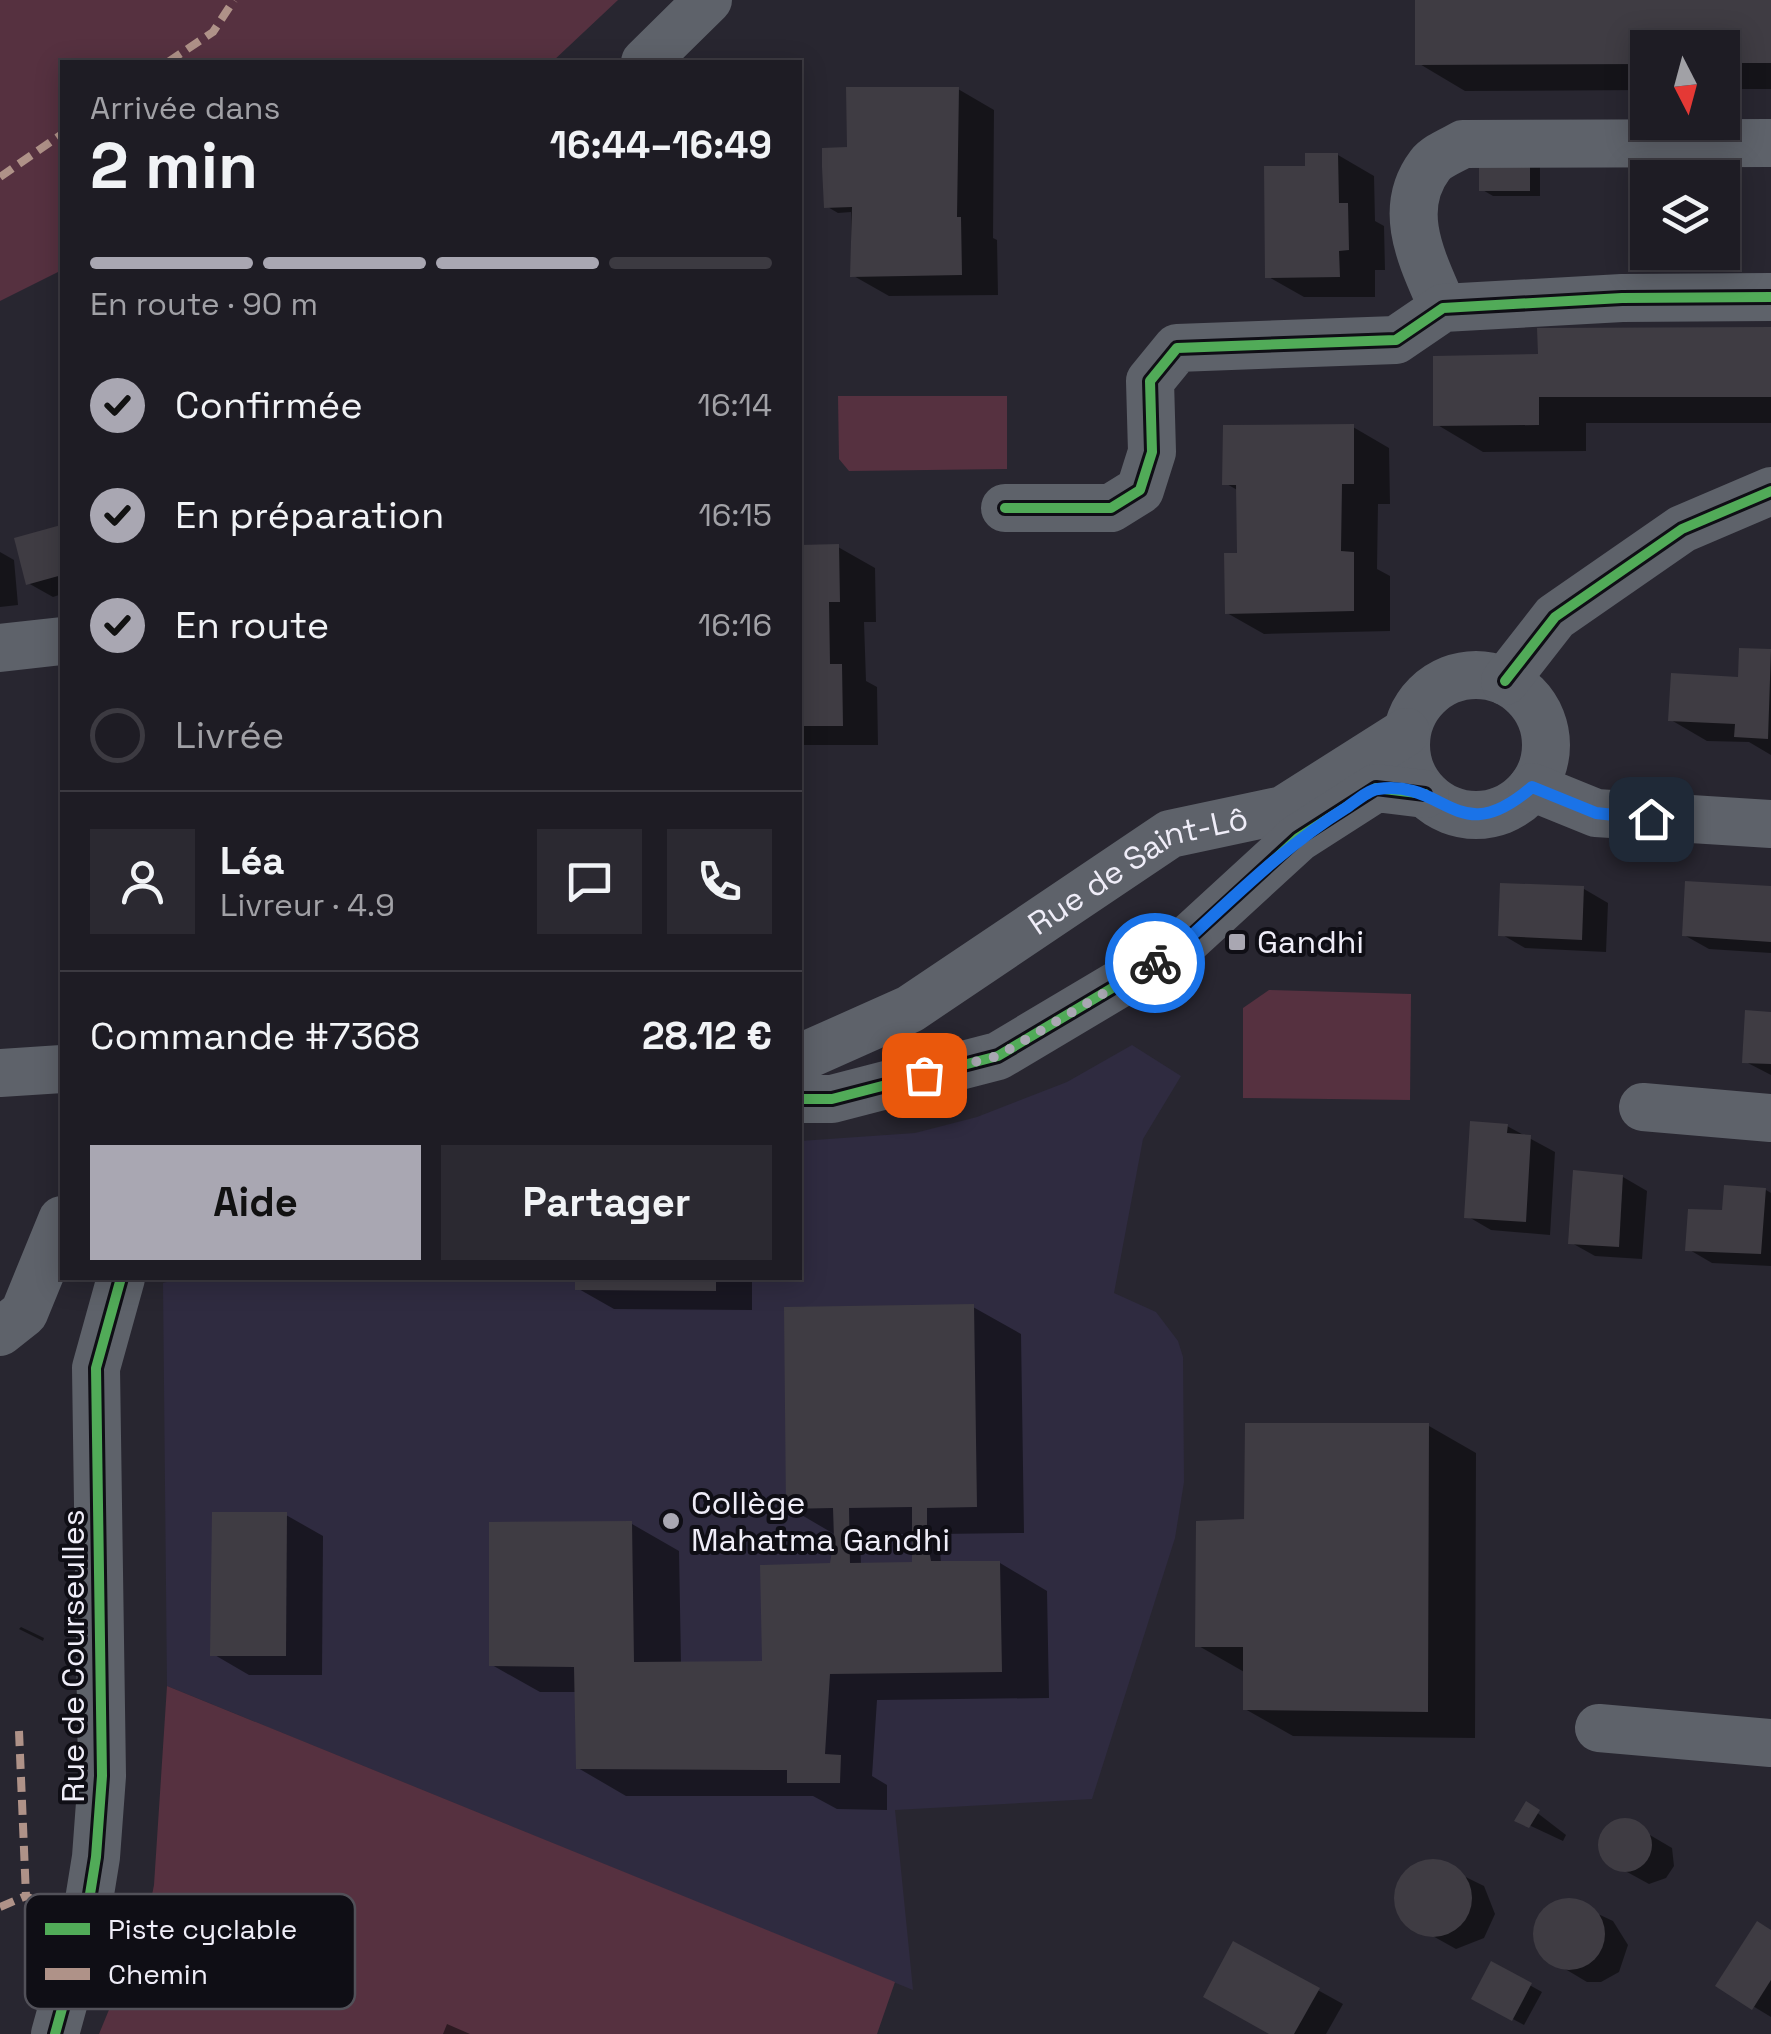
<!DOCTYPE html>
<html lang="fr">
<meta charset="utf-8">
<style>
:root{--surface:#1e1c24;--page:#2b2931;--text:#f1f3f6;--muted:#a1a1a6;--line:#3c3a41;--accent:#a9a7b2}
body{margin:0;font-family:"Space Grotesk",sans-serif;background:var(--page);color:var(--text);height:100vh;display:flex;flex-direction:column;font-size:38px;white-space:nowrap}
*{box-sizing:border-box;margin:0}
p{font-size:32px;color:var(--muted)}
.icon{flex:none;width:55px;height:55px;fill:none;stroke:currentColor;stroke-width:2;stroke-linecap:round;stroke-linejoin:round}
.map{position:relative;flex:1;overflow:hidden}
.details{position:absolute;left:60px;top:60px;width:742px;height:1220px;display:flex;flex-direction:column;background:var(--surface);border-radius:0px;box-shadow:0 5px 25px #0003,0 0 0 2px var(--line)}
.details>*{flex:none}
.needle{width:65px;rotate:174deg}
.tools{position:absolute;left:1630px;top:30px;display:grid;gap:20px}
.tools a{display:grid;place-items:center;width:110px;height:110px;border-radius:0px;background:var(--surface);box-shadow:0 5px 25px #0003,0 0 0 2px var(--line);font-size:50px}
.pin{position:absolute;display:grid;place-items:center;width:85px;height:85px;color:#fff;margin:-42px;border-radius:20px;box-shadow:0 5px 15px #0006}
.courier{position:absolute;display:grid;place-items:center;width:100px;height:100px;margin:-50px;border:8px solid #1a73e8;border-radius:50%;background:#fff;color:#222;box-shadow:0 2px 12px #0007}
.overview em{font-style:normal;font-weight:700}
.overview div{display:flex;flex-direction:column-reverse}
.overview{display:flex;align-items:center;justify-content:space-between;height:170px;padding:0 30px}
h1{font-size:65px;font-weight:700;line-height:75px}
.bar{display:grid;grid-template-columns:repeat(4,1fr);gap:15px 10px;align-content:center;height:120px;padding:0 30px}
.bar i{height:12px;border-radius:8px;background:var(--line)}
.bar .selected{background:var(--accent)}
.bar p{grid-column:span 4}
.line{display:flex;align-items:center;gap:25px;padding:0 30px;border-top:2px solid var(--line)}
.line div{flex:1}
.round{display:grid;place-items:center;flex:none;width:105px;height:105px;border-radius:0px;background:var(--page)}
ol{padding:0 30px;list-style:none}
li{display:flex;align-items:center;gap:30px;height:110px}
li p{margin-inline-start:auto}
li .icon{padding:10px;border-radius:50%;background:var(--accent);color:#111;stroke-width:4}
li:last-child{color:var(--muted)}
li i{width:55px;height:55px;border:5px solid var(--line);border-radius:50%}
.action{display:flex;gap:20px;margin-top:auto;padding:20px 30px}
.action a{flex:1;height:115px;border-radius:0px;background:var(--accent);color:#111;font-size:40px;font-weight:700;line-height:115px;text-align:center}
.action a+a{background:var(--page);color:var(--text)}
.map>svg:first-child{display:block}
</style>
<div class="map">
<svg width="1771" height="2034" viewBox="0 0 1771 2034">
<rect width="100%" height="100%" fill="#282630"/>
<polygon fill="#2f2b40" points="1132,1045 1181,1076 1143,1139 1114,1293 1156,1312 1178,1341 1183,1357 1184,1482 1175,1538 1092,1799 895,1810 913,1990 167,1686 163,1283 181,1278 800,1278 800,1141 915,1133 977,1117 1067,1082"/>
<g fill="#563140">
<polygon points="0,0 618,0 552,62 62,62 62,270 0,301"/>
<polygon points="838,396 1007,396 1007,469 849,471 839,459"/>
<polygon points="1269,990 1411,994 1410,1100 1243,1098 1243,1008"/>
<polygon points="167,1686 895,1982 877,2034 99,2034 148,1915 154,1885"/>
</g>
<g fill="#0007" fill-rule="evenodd">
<polygon points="1417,0 1771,0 1771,89 1722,89 1722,48 1648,48 1648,90 1465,91 1418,63"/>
<polygon points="958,89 994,110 993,238 997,240 998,295 889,296 852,275 851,212 838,213 826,206 850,152"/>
<polygon points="1338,155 1374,176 1375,221 1384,226 1385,270 1375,270 1375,297 1304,297 1267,276 1308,169"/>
<polygon points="1529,158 1540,165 1540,196 1493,196 1481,189"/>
<polygon points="1771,330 1771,423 1586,423 1586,451 1483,452 1436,424 1541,356"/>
<polygon points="1353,427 1389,448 1390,504 1378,504 1377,569 1390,576 1390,631 1264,634 1227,613 1239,556 1239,491 1225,483"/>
<polygon points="60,527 62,594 53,597 28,583"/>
<polygon points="800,547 838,547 875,568 876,622 864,622 866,681 877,687 878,745 800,745"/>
<polygon points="0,552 14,560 18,605 0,607"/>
<polygon points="1742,651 1771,652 1771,755 1749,742 1707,741 1671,720 1741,680"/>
<polygon points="1771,888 1771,953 1709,949 1684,935"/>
<polygon points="1584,889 1608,903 1606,952 1525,948 1501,934"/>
<polygon points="1771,1015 1771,1075 1744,1061"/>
<polygon points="1507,1126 1555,1152 1550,1235 1491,1230 1467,1216"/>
<polygon points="1623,1177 1647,1191 1642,1259 1595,1256 1570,1242"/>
<polygon points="1766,1190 1771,1193 1771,1266 1712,1263 1688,1249 1725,1213"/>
<polygon points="577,1278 752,1278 752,1310 614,1309 577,1288"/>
<path d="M973 1307 1021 1334 1024 1533 939 1534 941 1564 1000 1563 1047 1591 1049 1698 877 1700 872 1776 887 1785V1810L837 1809 813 1796H626L578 1768 577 1692H540L492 1665 632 1524 679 1551 681 1664H765L839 1566 833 1562 834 1534 788 1507ZM915 1534 922 1564 861 1566 860 1535Z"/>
<polygon points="1429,1426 1476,1453 1475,1738 1293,1736 1245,1709 1246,1673 1197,1645 1247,1522"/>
<polygon points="286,1515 323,1536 322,1675 249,1675 213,1654"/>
<polygon points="21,1627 44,1638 43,1641 19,1629"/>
<polygon points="1527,1805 1566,1835 1563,1841 1518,1820"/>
<polygon points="1626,1821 1672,1848 1674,1866 1666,1878 1649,1884 1607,1861 1601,1844 1608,1827"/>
<polygon points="1433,1861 1484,1886 1495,1914 1484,1938 1456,1949 1406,1921 1397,1896 1406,1874"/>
<polygon points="1570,1901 1613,1921 1628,1945 1619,1972 1601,1982 1587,1982 1545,1957 1536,1939 1538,1923 1546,1910"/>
<polygon points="1771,1932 1771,2017 1718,1985"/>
<polygon points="1234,1944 1343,2004 1326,2034 1273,2034"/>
<polygon points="1492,1964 1542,1992 1524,2025 1474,1998"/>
<polygon points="447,2024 470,2034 443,2034"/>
</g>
<g fill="#3f3c43" fill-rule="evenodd">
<polygon points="1415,0 1771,0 1771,63 1722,63 1722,48 1648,48 1648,64 1415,65"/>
<polygon points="846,87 959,87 957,217 961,217 962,275 850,277 852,207 824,208 822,167 822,148 847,147"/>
<polygon points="1305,153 1338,153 1339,203 1348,203 1349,250 1339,251 1340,277 1265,278 1264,166 1305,166"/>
<rect x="1479" y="156" width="51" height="35"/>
<polygon points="1771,327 1771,397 1539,397 1539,425 1433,426 1433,356 1538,354 1537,328"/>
<polygon points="1354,424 1354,484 1342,484 1341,551 1354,552 1354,611 1225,614 1224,553 1237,553 1236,485 1222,485 1223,425"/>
<polygon points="61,525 62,575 26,585 14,538"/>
<polygon points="839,544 840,602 829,602 830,664 842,664 843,726 800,726 800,545"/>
<polygon points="1739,648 1771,649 1768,739 1734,737 1735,724 1668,721 1671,673 1738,677"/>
<polygon points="1685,881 1771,886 1771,942 1682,936"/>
<polygon points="1500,883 1584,886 1582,940 1498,936"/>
<polygon points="1745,1010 1771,1012 1771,1064 1742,1063"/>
<polygon points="1470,1121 1508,1124 1507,1133 1531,1135 1526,1222 1464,1218"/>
<polygon points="1573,1170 1623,1175 1619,1247 1568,1244"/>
<polygon points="1724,1185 1766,1188 1761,1254 1685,1251 1688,1209 1722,1210"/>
<polygon points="575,1278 716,1278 716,1291 575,1290"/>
<path d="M974 1304 977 1507 927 1508V1540L931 1561H1000L1002 1672 830 1674 825 1754 841 1755 840 1783H787V1770L576 1769 574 1667 489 1666V1522L632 1521 634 1662 762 1661 760 1565 830 1563 834 1539 833 1508 786 1509 784 1307ZM912 1507V1562L850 1563 849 1508Z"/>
<polygon points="1245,1423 1429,1423 1428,1712 1243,1710 1243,1647 1195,1647 1196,1521 1244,1519"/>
<polygon points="212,1512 287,1512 286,1656 210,1656"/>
<polygon points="1526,1801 1540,1810 1529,1828 1514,1821"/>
<circle cx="1625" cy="1845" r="27"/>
<circle cx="1433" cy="1898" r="39"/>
<circle cx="1569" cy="1934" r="36"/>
<polygon points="1757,1921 1771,1930 1771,1980 1752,2010 1715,1986"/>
<polygon points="1233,1941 1320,1988 1294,2034 1269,2034 1203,1997"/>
<polygon points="1491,1961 1532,1983 1512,2021 1471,1999"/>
</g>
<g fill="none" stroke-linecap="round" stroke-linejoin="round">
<g stroke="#5e626a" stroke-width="48">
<polyline points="645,62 708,0"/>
<path d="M1443 308C1424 263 1395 211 1430 165 1437 156 1453 150 1463 144L1771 143"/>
<polyline points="1005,508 1111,508 1140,490 1152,452 1150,381 1177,348 1396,340 1443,308 1622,298 1771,297"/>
<polyline points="0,648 62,641"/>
<circle cx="1476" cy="745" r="70"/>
<polyline points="1505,681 1555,617 1682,529 1771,491"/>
<polyline points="1532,787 1596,813 1771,824"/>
<path id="s1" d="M800 1058 910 1009 1170 834 1283 810 1406 732"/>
<polyline points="0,1073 62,1069"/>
<polyline points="800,1099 832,1099 998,1056 1176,950 1298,838 1376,788 1425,794"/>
<polyline points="1643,1107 1771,1118"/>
<polyline points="0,1332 24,1313 62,1220"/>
<polyline points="1599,1728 1771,1743"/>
<polyline points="55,2034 85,1925 96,1857 102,1776 96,1368 121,1278"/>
</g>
<g stroke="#af9288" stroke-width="8" stroke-dasharray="15 8" stroke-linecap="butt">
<polyline points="168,62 213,32 234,0"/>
<polyline points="0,177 62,134"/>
<polyline points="19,1731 26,1896 85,1925"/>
<polyline points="0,1907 26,1896"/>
</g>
<g stroke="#0f0e15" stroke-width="16">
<g id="cycleway">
<polyline points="1005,508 1111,508 1140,490 1152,452 1150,381 1177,348 1396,340 1443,308 1622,298 1771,297"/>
<polyline points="1505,681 1555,617 1682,529 1771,491"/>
<polyline points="800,1099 832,1099 998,1056 1176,950 1298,838 1376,788 1425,794"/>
<polyline points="55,2034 85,1925 96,1857 102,1776 96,1368 121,1278"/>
</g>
</g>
<use href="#cycleway" stroke="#51ab58" stroke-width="10"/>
</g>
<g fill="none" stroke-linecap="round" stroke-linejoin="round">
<polyline stroke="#a9a7b2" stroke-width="10" stroke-dasharray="0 18" points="924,1075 998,1056 1155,963"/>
<path stroke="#1a73e8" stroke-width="12" d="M1155 963 1176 950C1231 900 1283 847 1346 808 1355 802 1368 790 1378 789 1447 779 1457 852 1532 787L1596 813 1651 819"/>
</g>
<g fill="#a9a7b2" stroke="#0f0e15" stroke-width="4">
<rect x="1227" y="932" width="20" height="20" rx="5"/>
<circle cx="671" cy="1521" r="10"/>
</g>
<g text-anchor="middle" stroke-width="8" stroke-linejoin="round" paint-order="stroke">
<g font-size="32" fill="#efedf8" stroke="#0f0e15">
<text dy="11" stroke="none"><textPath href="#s1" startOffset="390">Rue de Saint-Lô</textPath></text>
<text transform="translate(73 1656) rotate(-90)" y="11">Rue de Courseulles</text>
</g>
<g font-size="32" fill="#efedf8" stroke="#0f0e15" text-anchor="start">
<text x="1257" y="953">Gandhi</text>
<text x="691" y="1514">Collège<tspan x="691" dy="37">Mahatma Gandhi</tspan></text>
</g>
</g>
<rect x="25" y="1894" width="330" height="115" rx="15" fill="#0f0e15" stroke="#525159" stroke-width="2.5"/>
<rect x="45" y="1923" width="45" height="12" fill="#51ab58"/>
<rect x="45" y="1968" width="45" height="12" fill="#af9288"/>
<g font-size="28" fill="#efedf8">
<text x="108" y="1939">Piste cyclable</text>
<text x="108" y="1984">Chemin</text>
</g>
</svg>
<div class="tools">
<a><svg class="needle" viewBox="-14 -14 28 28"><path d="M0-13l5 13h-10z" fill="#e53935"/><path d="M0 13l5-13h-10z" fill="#a1a1a6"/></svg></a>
<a><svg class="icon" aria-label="layers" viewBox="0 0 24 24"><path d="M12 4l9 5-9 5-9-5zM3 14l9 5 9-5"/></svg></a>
</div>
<div class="pin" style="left:924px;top:1075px;background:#ea580c"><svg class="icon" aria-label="bag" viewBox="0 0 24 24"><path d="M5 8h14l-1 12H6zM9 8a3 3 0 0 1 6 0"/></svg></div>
<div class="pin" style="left:1651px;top:819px;background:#1f2937"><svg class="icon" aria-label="home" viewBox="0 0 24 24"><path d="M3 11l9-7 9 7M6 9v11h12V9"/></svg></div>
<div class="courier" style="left:1155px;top:963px"><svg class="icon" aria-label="bike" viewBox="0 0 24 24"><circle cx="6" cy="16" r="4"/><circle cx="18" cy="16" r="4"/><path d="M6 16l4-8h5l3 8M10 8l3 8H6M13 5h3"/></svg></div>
<section class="details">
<div class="overview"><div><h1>2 min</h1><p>Arrivée dans</p></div><em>16:44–16:49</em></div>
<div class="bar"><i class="selected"></i><i class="selected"></i><i class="selected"></i><i></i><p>En route · 90 m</p></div>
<ol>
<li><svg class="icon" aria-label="check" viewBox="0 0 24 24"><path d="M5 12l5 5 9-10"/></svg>Confirmée<p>16:14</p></li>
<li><svg class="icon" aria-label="check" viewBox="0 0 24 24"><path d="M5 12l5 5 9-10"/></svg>En préparation<p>16:15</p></li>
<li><svg class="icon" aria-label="check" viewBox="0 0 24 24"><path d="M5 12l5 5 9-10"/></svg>En route<p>16:16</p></li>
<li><i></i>Livrée</li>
</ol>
<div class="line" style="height:180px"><a class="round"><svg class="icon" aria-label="person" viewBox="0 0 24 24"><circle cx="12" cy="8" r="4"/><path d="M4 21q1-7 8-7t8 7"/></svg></a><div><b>Léa</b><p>Livreur · 4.9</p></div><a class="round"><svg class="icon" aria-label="chat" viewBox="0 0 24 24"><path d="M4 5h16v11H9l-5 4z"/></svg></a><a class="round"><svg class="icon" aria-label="phone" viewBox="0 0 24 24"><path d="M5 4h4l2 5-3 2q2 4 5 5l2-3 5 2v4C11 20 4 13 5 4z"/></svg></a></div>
<div class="line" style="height:130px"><div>Commande #7368</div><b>28.12 €</b></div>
<div class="action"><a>Aide</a><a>Partager</a></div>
</section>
</div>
